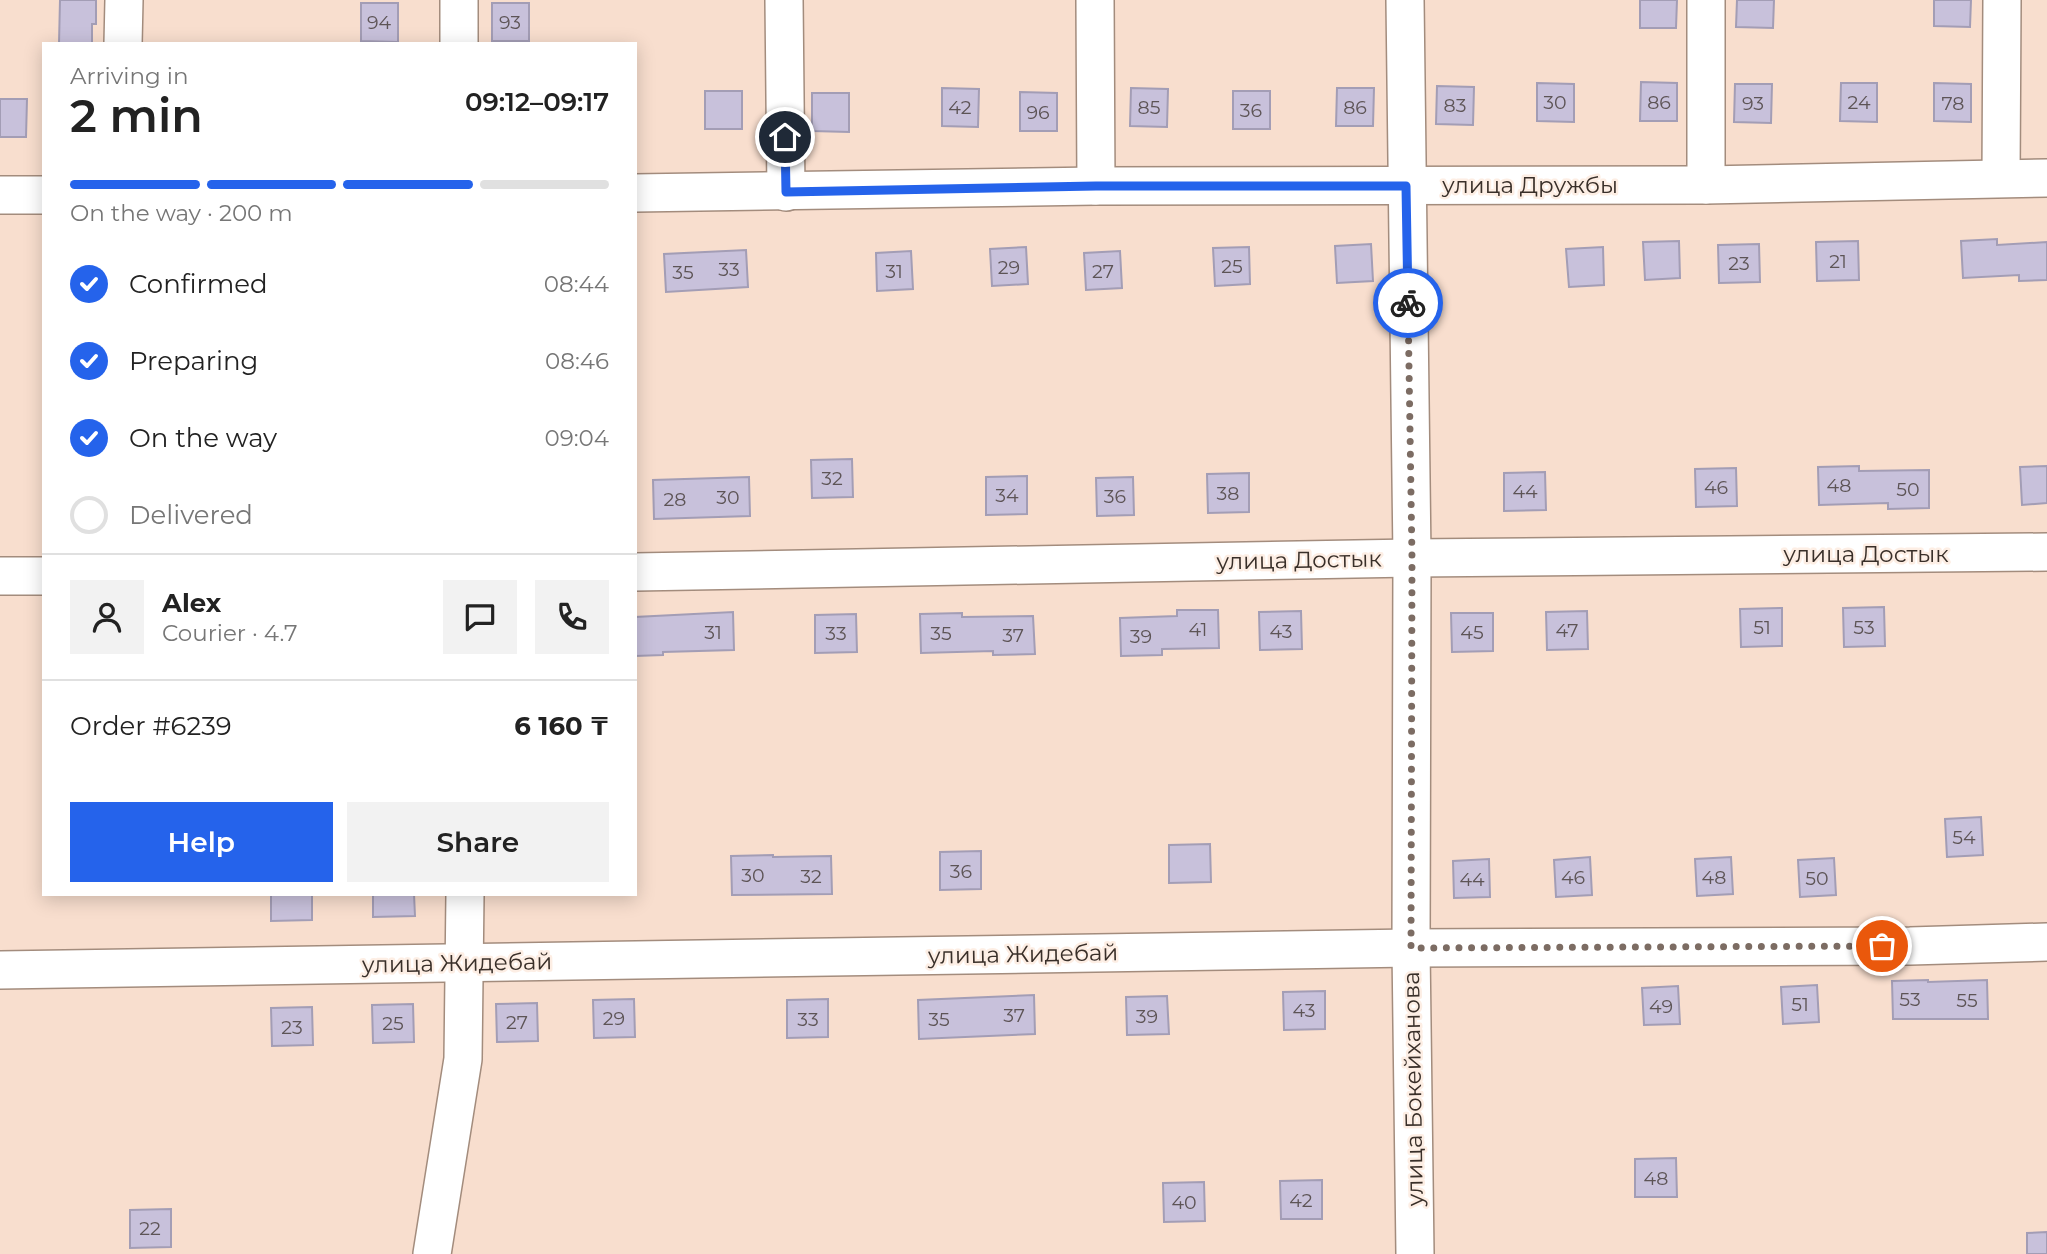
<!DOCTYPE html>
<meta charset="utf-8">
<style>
:root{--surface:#fff;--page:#f2f2f2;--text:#222;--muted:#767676;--line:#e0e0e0;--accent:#2563eb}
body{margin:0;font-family:Montserrat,sans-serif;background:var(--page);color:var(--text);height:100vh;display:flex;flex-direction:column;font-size:26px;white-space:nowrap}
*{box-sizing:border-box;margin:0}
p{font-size:23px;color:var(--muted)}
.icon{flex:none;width:38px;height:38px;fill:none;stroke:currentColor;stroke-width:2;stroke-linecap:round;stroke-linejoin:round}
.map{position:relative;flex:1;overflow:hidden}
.details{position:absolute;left:42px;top:42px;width:595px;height:854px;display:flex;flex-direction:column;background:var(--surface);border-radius:0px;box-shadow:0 4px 18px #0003}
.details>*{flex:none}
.pin{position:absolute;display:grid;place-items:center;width:60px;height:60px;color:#fff;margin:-30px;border:4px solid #fff;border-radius:50%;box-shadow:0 2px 7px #0007}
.courier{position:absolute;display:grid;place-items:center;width:70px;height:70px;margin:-35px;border:5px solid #2563eb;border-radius:50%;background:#fff;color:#222;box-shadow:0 2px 9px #0007}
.summary em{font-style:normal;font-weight:600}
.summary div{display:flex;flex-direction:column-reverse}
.summary{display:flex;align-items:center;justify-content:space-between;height:119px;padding:0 28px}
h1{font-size:46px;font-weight:600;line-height:52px}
.bar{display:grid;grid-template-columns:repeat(4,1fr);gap:10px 7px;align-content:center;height:84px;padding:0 28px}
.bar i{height:9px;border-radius:5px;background:var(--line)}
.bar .current{background:var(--accent)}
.bar p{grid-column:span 4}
.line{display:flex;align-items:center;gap:18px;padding:0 28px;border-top:2px solid var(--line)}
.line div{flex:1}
.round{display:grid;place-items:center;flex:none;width:74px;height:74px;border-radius:0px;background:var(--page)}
ol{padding:0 28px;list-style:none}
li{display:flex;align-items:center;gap:21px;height:77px}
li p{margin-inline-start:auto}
li .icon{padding:7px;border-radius:50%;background:var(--accent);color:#fff;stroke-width:4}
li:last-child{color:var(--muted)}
li i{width:38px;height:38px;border:4px solid var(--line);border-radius:50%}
.primary-button{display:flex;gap:14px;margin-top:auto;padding:14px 28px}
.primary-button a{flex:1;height:80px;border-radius:0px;background:var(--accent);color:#fff;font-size:28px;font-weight:600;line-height:80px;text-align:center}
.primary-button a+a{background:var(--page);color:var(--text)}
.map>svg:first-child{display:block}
</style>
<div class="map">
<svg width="2047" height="1254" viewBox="0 0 2047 1254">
<rect width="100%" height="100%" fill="#f8dece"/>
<g fill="#c8c1db" stroke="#a39db5" stroke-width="2">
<polygon points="60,0 96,0 96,24 92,24 92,44 59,44"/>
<polygon points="1640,0 1677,0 1676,28 1640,28"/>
<polygon points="1737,0 1774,0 1773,28 1736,27"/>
<polygon points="1934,0 1971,0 1970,27 1934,26"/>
<polygon points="361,3 398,3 398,42 361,41"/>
<rect x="492" y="3" width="37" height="38"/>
<polygon points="1641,82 1677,83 1677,121 1640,121"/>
<polygon points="1537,83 1574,84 1574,122 1537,121"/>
<polygon points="1841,83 1877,83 1877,122 1840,121"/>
<polygon points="1934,83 1971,84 1971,122 1934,121"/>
<polygon points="1735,84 1772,84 1771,123 1734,122"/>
<polygon points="1437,86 1474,87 1473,125 1436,124"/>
<polygon points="942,88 979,89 978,127 942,126"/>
<polygon points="1131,88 1168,89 1167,127 1130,126"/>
<polygon points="1337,88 1374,88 1373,126 1336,126"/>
<rect x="705" y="91" width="37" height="38"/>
<rect x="1233" y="91" width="37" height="38"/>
<polygon points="1020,92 1057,93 1057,131 1020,131"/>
<polygon points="812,93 849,93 849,132 812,131"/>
<polygon points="0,99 27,99 26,137 0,137"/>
<polygon points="1997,239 1997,245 2047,242 2047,280 2019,281 2019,275 1963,278 1961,241"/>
<polygon points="1679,241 1680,278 1645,280 1643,242"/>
<polygon points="1858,241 1859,280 1817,281 1816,242"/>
<polygon points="1371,244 1373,281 1337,283 1335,246"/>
<polygon points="1759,244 1760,282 1719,283 1718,245"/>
<polygon points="1026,247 1028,284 992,286 990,249"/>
<polygon points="1249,247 1250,284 1215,286 1213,248"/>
<polygon points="1603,247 1604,285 1569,287 1566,249"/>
<polygon points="746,250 748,287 666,292 664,254"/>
<polygon points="911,251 913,289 877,291 876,253"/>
<polygon points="1120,251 1122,288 1086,290 1084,253"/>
<polygon points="852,459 853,497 812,498 811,460"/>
<polygon points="1859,466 1859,471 1929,470 1929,508 1888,509 1888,503 1819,505 1818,467"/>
<polygon points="2047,466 2047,503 2022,505 2020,467"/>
<polygon points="1736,468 1737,506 1696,507 1695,469"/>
<polygon points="1545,472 1546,510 1504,511 1504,473"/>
<polygon points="1249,473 1249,512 1208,513 1207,474"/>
<polygon points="1027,476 1027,514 986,515 986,477"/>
<polygon points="749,477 750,516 654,519 653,480"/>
<polygon points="1133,477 1134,515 1097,516 1096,478"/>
<polygon points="1884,607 1885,646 1844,647 1843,608"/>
<polygon points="1782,608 1782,646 1741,647 1740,609"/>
<polygon points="1177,610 1218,610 1219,648 1162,649 1162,655 1121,656 1120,618 1177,616"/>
<polygon points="1301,611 1302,649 1260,650 1259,612"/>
<polygon points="1587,611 1588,649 1547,650 1546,612"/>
<polygon points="733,612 734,650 663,652 663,655 635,656 635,617"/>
<polygon points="962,613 962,617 1033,616 1035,654 993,655 993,651 921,653 920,614"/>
<polygon points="1451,613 1493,613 1493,651 1452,652"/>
<polygon points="856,614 857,652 815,653 815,615"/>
<polygon points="1981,817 1983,855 1947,857 1945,819"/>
<polygon points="1210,844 1211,882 1169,883 1169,845"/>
<polygon points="981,851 981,889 940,890 940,852"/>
<polygon points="773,855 773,857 831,856 832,894 732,895 731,856"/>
<polygon points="1590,857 1592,895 1556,897 1554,860"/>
<polygon points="1731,857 1733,894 1697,896 1695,859"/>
<polygon points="1834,858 1836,895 1800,897 1798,860"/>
<polygon points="1489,859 1490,897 1454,898 1453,861"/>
<polygon points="271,894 312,894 312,920 271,921"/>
<polygon points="373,894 414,894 415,916 373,917"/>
<polygon points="1928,980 1928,982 1987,980 1988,1019 1893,1019 1892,981"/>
<polygon points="1817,985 1819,1022 1783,1024 1781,987"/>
<polygon points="1678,986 1680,1024 1644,1025 1642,988"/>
<polygon points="1325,991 1325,1029 1284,1030 1283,992"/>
<polygon points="1034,995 1035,1034 919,1039 918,1000"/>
<polygon points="1167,996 1169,1034 1127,1035 1126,997"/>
<polygon points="634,999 635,1037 594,1038 593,1000"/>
<polygon points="828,999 828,1037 787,1038 787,1000"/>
<polygon points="537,1003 538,1041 497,1042 496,1004"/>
<polygon points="413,1004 414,1042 373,1043 372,1005"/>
<polygon points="312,1007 313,1045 272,1046 271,1008"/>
<polygon points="1676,1158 1677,1197 1635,1197 1635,1159"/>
<polygon points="1322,1180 1322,1219 1281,1219 1280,1181"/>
<polygon points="1204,1182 1205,1221 1164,1222 1163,1183"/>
<polygon points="171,1209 171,1247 130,1248 130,1210"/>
<polygon points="2047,1232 2047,1254 2027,1254 2027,1233"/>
</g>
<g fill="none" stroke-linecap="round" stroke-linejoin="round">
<g stroke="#a38c7d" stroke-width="40">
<g id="minor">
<polyline points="459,0 459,44"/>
<polyline points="784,0 786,192"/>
<polyline points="1095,0 1096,186"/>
<polyline points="1405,0 1412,558 1411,948 1415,1254"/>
<polyline points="1706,0 1706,185"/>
<polyline points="123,44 124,0"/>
<polyline points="2001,178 2002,0"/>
<polyline points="635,193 1096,186 1706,185 2047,178"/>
<polyline points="0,195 44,195"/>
<polyline points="635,572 1412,558 2047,552"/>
<polyline points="0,576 44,576"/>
<polyline points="0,970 1411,948 1910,946 2047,942"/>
<polyline points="432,1254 463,1059 465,894"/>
</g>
</g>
<use href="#minor" stroke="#fff" stroke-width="37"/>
</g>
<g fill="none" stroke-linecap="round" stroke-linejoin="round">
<polyline stroke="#7c6c63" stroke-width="7" stroke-dasharray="0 12.6" points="1408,303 1412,558 1411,948 1882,946"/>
<polyline stroke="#2563eb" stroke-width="9" points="785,137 786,192 1096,186 1406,186 1408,303"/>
</g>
<g text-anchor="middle" stroke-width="5" stroke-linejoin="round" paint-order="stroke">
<g font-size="19" fill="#5d5456">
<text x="379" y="29">94</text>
<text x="510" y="29">93</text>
<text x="1555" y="109">30</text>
<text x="1659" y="109">86</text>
<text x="1859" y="109">24</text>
<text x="1753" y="110">93</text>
<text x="1953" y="110">78</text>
<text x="1455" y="112">83</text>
<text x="960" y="114">42</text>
<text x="1149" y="114">85</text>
<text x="1355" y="114">86</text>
<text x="1251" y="117">36</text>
<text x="1038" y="119">96</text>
<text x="1838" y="268">21</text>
<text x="1739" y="270">23</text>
<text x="1232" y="273">25</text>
<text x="1009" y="274">29</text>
<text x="729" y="276">33</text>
<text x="894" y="278">31</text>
<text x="1103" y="278">27</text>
<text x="683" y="279">35</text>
<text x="832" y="485">32</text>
<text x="1839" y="492">48</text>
<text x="1716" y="494">46</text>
<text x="1908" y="496">50</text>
<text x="1525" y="498">44</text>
<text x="1228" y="500">38</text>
<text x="1007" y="502">34</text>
<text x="1115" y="503">36</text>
<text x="728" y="504">30</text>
<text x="675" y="506">28</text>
<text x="1762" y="634">51</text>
<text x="1864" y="634">53</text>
<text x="1198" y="636">41</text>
<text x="1567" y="637">47</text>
<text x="1281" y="638">43</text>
<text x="713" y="639">31</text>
<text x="1472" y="639">45</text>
<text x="836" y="640">33</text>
<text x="941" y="640">35</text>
<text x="1013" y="642">37</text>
<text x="1141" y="643">39</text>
<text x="1964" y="844">54</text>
<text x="961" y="878">36</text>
<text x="753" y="882">30</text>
<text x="811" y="883">32</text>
<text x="1573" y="884">46</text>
<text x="1714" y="884">48</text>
<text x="1817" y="885">50</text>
<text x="1472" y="886">44</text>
<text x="1910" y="1006">53</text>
<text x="1967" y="1007">55</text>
<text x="1800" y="1011">51</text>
<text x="1661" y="1013">49</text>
<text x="1304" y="1017">43</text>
<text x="1014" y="1022">37</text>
<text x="1147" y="1023">39</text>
<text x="614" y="1025">29</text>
<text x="808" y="1026">33</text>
<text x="939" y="1026">35</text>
<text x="517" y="1029">27</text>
<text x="393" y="1030">25</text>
<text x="292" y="1034">23</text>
<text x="1656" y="1185">48</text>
<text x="1301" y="1207">42</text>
<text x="1184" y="1209">40</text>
<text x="150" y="1235">22</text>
</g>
<g font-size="23" fill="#392f29" stroke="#fdeee4">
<text x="1530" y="193">улица Дружбы</text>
<text x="1866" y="562">улица Достык</text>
<text transform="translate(1299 560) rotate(-1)" y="8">улица Достык</text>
<text transform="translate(1023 954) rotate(-1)" y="8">улица Жидебай</text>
<text transform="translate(457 963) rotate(-1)" y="8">улица Жидебай</text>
<text transform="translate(1413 1089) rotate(-91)" y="8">улица Бокейханова</text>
</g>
</g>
</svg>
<div class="pin" style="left:1882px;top:946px;background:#ea580c"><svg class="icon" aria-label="bag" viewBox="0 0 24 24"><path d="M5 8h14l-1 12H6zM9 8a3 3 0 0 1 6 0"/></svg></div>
<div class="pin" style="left:785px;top:137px;background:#1f2937"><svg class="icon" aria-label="home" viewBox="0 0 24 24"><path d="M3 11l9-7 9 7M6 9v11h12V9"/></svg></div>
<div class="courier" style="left:1408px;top:303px"><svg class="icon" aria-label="bike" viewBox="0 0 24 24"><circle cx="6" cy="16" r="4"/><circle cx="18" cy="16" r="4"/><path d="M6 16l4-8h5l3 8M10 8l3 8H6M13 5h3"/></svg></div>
<section class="details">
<div class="summary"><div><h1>2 min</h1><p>Arriving in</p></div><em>09:12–09:17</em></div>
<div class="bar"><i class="current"></i><i class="current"></i><i class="current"></i><i></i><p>On the way · 200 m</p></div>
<ol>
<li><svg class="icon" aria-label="check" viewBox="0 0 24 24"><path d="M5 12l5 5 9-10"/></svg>Confirmed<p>08:44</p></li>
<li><svg class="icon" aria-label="check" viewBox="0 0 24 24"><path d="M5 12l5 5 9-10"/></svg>Preparing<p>08:46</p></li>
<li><svg class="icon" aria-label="check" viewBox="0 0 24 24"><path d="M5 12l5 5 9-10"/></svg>On the way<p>09:04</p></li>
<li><i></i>Delivered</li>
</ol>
<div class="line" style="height:126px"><a class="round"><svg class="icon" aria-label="person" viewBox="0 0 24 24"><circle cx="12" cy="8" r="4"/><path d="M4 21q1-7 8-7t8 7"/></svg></a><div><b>Alex</b><p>Courier · 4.7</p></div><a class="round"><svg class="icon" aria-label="chat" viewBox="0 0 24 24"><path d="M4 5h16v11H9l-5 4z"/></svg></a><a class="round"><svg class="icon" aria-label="phone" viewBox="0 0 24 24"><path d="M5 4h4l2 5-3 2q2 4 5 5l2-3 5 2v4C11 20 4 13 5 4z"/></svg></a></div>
<div class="line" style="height:91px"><div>Order #6239</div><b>6 160 ₸</b></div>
<div class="primary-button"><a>Help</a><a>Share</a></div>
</section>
</div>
